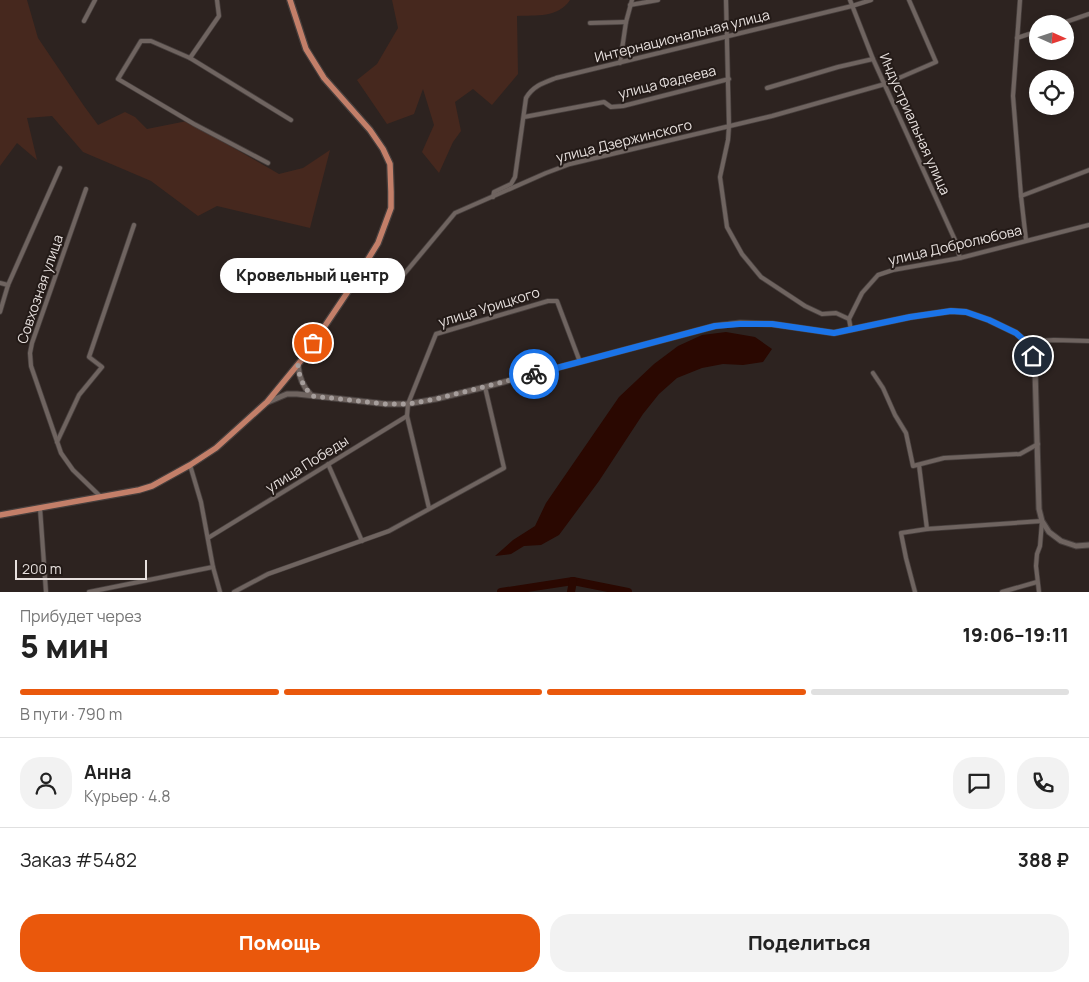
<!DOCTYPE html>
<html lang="ru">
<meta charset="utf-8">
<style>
:root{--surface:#fff;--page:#f2f2f2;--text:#222;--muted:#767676;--line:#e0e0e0;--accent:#ea580c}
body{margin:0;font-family:Manrope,sans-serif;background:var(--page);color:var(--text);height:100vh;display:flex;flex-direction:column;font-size:19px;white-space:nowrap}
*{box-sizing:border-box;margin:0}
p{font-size:16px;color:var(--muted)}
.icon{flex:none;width:28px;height:28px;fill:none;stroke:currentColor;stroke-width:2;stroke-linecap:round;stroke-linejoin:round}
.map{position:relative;height:592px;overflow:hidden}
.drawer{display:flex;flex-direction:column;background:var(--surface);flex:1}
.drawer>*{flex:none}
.needle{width:32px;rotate:93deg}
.tools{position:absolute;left:1029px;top:15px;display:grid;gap:10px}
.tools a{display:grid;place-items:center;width:45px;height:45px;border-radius:50%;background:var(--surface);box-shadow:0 2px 8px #0003;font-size:25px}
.scale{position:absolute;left:15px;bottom:12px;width:132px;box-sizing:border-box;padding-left:5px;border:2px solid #e7e0de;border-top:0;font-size:14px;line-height:18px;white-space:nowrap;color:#e7e0de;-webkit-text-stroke:4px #231a17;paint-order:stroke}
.pin{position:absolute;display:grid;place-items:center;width:42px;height:42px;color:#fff;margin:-21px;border:2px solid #fff;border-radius:50%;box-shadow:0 1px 5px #0007}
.courier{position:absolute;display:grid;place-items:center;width:50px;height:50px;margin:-25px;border:4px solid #1a73e8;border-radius:50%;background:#fff;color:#222;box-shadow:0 1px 6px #0007}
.bubble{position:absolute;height:35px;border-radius:18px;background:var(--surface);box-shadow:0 2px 8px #0003;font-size:16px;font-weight:800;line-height:35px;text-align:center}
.summary em{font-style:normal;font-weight:800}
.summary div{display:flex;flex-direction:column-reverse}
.summary{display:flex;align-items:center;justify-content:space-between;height:85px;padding:0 20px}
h1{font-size:32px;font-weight:800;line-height:38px}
.bar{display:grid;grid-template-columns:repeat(4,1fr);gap:8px 5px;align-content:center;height:60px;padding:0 20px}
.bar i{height:6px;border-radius:4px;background:var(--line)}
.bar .on{background:var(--accent)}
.bar p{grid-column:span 4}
.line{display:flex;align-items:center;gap:12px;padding:0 20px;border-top:1px solid var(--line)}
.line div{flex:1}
.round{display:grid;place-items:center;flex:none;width:52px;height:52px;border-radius:20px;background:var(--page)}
.button{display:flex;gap:10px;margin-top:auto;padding:10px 20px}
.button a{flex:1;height:58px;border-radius:20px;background:var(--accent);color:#fff;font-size:20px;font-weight:800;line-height:58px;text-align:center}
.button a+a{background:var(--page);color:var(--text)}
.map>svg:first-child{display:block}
</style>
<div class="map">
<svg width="1089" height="592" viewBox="0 0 1089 592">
<rect width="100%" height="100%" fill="#2d2320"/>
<g fill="#46281e">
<polygon points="0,0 27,0 38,38 84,106 98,125 125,112 135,117 147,129 187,121 279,174 303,168 330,150 310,228 217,206 198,216 151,181 83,152 52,116 27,118 37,160 17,143 0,166"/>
<path d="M392 0H570C558 18 536 15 517 16L518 74 492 105 473 89 455 102 461 131 453 142 439 173 422 152 434 125 423 89 414 114 387 124 357 80 377 64 398 28Z"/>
</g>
<polygon fill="#2a0801" points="726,332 755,337 772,349 763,362 743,365 723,364 702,368 677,378 659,394 643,414 599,481 559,535 541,545 524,546 511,554 495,556 513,540 535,526 546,503 619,397 654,364 678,346 702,335"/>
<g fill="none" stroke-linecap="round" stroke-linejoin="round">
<g stroke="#2a0801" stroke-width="8">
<polyline points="501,592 573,581 628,592"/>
<polyline points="571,592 573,581"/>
</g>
<g stroke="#473f3d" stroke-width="5.5">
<g id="minor">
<polyline points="726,0 729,126 728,140 720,177 727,227 742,254 761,277 805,306 822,314 836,313 849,319 851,330"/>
<polyline points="850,0 873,59 955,240 960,258"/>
<polyline points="1020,0 1013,96 1021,196 1026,240"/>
<polyline points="630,5 658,0"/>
<polyline points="84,21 95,0"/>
<polyline points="590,23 626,22"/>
<polyline points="1060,24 1089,14"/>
<polyline points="1017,38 1038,31"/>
<polyline points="190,58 219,16 217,0"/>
<polyline points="620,63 626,22 632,0"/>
<polyline points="767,88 838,67 873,59"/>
<polyline points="524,117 604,102 611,107 623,106 729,79"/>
<polyline points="268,163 194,124 118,79 141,41 151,41 190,58 291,120"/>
<polyline points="86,189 32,343 30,353 31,366 61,453 73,470 101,497"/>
<polyline points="1021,196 1089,170"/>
<path d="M493 197 494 192 511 184 515 177 526 98C533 86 543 83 556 78L852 6 871 0"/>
<polyline points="0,283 8,285"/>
<polyline points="351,287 388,290 395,285 455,213 546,173 570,164 772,116 885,84 936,62 909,0"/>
<polyline points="0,312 8,285 60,168"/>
<polyline points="849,319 862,293 878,275 893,270 960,258 1089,225"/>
<polyline points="1029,346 1037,341 1054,340 1089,341"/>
<polyline points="873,373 883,388 895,415 906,433 913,466 944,458 1020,454 1038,444"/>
<polyline points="407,416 429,508"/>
<polyline points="57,442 79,395 102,367 89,357 134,225"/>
<polyline points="328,464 362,541"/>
<polyline points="190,465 201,502 213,567 220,592"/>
<polyline points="919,465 927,529"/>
<polyline points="40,508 46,592"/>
<polyline points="208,538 407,416 408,404 436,334 548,301 557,301 580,362"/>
<polyline points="89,592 213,567"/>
<polyline points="234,592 268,574 389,531 504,468 485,387"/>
<polyline points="915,592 906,558 901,533 927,529 1042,521 1040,546 1037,554 1036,566 1039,592"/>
<polyline points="1002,592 1037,582"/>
</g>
</g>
<g stroke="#473f3d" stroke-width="7">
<g id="secondary">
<path d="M298 365C299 377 302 386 311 395"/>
<polyline points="268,402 287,394 297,394 386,404 408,404 436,399 485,387 715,326 740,323 772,324 834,333 910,317 951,311 966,312 989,320 1016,333 1025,341 1029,346 1033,356 1035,369 1039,509 1042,521 1049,532 1061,541 1076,546 1089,545"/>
</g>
</g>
<g stroke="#473f3d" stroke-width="8">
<polyline id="primary" points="0,515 139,490 152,486 190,465 216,448 267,402 304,357 351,287 378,243 391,208 391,192 390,164 383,149 370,130 324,78 306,49 290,0"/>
</g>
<use href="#minor" stroke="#6f6460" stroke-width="4"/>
<use href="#secondary" stroke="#6f6460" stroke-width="5"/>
<use href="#primary" stroke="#c37f69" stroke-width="5.5"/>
</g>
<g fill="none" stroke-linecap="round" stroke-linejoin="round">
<path stroke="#a69e9c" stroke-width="5" stroke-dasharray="0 9" d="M313 343 298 365C299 377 303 386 312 396L386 404H408L436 399 534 374"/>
<polyline stroke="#1a73e8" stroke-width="6" points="534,374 715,326 740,324 772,324 834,333 910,317 951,311 966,312 989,320 1016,333 1025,341 1030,346 1033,356"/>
</g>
<g text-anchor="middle" stroke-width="4" stroke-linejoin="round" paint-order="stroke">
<g font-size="14" fill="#e7e0de" stroke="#231a17">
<text transform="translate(682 36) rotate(-14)" y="5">Интернациональная улица</text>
<text transform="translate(667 82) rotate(-14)" y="5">улица Фадеева</text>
<text transform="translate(915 124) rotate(66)" y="5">Индустриальная улица</text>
<text transform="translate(624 141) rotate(-14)" y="5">улица Дзержинского</text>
<text transform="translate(955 245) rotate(-13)" y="5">улица Добролюбова</text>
<text transform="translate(40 289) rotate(-71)" y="5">Совхозная улица</text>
<text transform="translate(489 307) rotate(-17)" y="5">улица Урицкого</text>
<text transform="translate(307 464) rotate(-32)" y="5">улица Победы</text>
</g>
</g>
</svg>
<div class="tools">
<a><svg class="needle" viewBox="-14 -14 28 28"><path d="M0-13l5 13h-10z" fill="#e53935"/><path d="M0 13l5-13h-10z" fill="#767676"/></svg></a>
<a><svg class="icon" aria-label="locate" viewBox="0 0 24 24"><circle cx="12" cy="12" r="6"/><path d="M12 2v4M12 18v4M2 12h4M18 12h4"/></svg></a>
</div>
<div class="scale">200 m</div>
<div class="pin" style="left:313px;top:343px;background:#ea580c"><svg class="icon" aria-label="bag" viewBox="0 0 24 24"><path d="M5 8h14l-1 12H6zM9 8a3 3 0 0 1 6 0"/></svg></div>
<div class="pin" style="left:1033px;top:356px;background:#1f2937"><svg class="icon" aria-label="home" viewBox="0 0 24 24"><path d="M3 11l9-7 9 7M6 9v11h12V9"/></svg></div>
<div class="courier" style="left:534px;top:374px"><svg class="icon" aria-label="bike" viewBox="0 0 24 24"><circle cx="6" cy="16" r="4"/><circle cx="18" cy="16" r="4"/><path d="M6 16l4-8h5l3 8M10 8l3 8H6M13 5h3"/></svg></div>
<div class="bubble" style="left:220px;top:258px;width:185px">Кровельный центр</div>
</div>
<section class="drawer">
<div class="summary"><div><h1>5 мин</h1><p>Прибудет через</p></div><em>19:06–19:11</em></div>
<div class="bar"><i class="on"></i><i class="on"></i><i class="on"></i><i></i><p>В пути · 790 m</p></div>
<div class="line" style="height:90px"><a class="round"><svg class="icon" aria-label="person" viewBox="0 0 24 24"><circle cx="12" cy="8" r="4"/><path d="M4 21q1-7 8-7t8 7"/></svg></a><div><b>Анна</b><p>Курьер · 4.8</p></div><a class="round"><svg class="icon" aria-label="chat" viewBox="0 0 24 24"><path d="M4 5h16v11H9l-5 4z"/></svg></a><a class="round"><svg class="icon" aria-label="phone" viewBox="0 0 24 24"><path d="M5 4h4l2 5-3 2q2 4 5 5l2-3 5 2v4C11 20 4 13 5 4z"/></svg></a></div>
<div class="line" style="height:65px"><div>Заказ #5482</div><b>388 ₽</b></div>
<div class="button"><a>Помощь</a><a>Поделиться</a></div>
</section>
